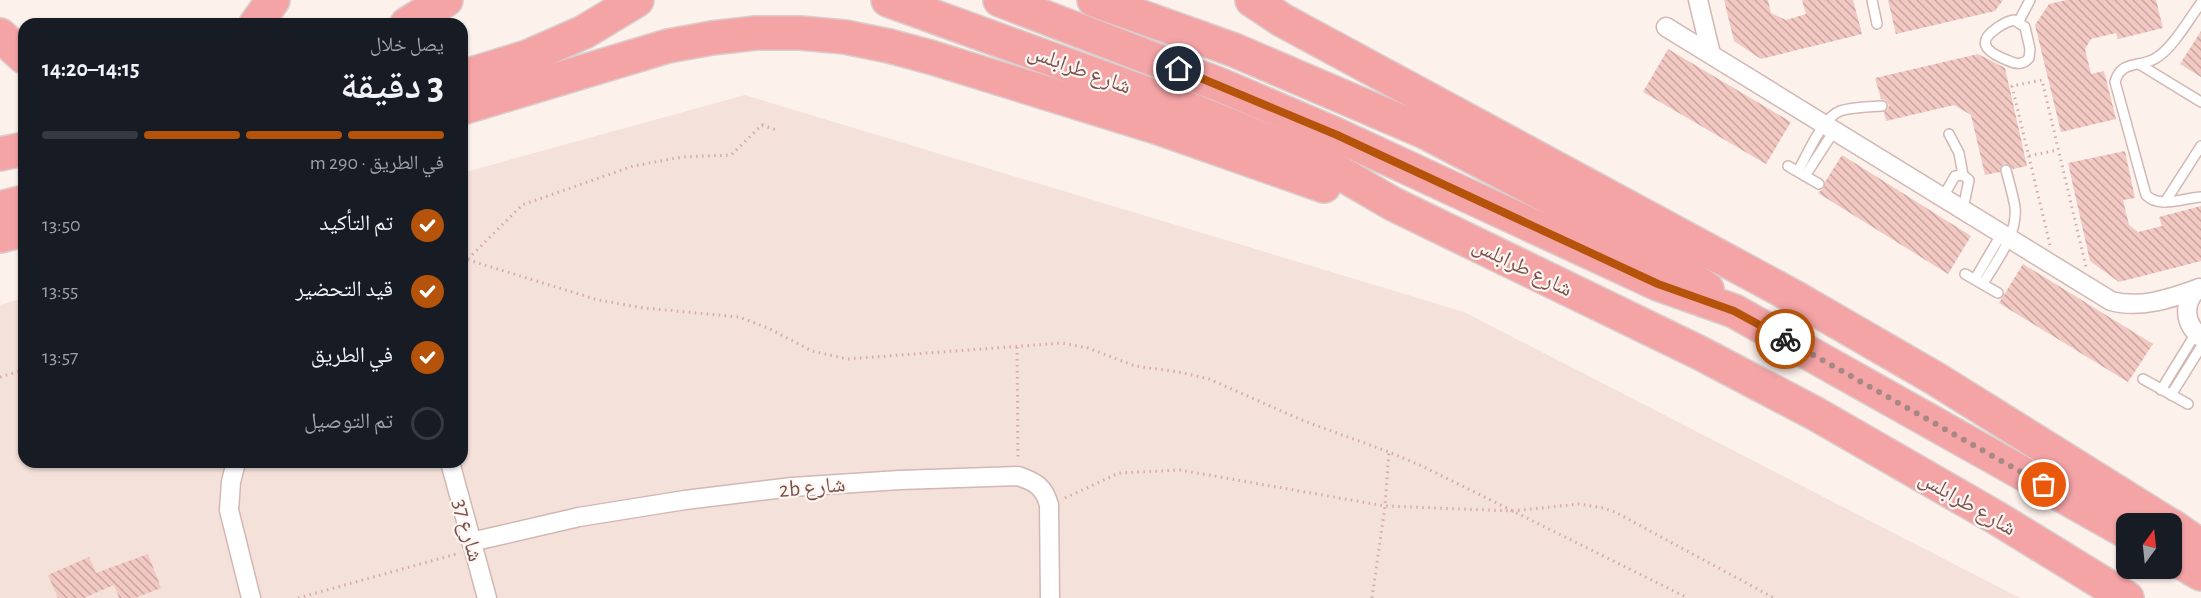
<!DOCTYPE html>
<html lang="ar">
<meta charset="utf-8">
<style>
:root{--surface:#171b24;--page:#20242c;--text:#f1f3f6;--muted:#9ea1a6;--line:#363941;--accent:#b45309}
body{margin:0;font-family:"Alegreya Sans","Noto Naskh Arabic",sans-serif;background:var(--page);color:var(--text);direction:rtl;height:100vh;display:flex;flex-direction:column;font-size:22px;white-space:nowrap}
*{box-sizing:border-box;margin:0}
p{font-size:20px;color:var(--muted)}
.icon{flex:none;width:33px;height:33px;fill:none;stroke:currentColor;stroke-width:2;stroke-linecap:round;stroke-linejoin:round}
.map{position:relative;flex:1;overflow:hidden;direction:ltr}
.details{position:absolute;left:18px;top:18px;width:450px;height:450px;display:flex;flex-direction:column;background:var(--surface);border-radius:18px;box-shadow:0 2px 4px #0004;direction:rtl}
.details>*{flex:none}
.needle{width:39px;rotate:15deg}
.fabs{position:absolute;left:2116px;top:513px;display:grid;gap:12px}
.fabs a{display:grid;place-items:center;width:66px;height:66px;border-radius:12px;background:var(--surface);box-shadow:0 2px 4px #0004;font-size:30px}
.pin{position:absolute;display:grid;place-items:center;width:51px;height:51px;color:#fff;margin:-26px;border:3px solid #fff;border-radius:50%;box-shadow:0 2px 6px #0007}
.courier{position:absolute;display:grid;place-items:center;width:60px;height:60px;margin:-30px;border:4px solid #b45309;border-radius:50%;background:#fff;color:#222;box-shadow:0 2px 8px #0007}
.overview em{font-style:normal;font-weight:600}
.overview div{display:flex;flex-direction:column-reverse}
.overview{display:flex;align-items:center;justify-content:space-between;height:102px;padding:0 24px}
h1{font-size:39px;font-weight:600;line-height:45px}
.bar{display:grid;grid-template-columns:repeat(4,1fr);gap:9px 6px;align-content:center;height:72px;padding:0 24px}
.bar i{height:8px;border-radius:4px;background:var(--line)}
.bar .on{background:var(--accent)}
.bar p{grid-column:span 4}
ol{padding:0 24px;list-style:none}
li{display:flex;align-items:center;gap:18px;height:66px}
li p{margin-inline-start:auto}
li .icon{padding:6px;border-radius:50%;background:var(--accent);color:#fff;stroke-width:4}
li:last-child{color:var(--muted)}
li i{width:33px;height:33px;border:3px solid var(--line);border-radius:50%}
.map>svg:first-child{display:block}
</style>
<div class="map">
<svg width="2201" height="598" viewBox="0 0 2201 598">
<defs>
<pattern id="building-back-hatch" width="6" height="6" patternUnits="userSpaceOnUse" patternTransform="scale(1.5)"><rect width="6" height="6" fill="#f2c8c3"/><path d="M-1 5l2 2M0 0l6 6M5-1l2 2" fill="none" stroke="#c9a5a1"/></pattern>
</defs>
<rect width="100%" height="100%" fill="#fdf1ec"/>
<polygon fill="#f4e1da" points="745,95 1464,312 2020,598 0,598 0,305 24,298 24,462 462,462 462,173"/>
<g fill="url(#building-back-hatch)">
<polygon points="1724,0 1768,0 1771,13 1786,20 1806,14 1802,0 1853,0 1862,34 1761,59 1734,41"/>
<polygon points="1888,0 2003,0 1995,11 1896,34"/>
<polygon points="2067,0 2156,0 2163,28 2118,39 2116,33 2091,39 2085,49 2091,74 2104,71 2116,119 2061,132 2035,25 2049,4"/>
<polygon points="2201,31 2201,77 2180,64"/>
<polygon points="1668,49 1791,122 1766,164 1643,92"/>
<polygon points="1978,54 2005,68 2027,166 2013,169 2010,165 2005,163 2001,166 2000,172 1985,175 1971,115 1954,105 1886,121 1884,112 1888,109 1889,105 1885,100 1881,99 1875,78"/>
<polygon points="2125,151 2135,198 2123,200 2129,225 2138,232 2162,226 2159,217 2201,206 2201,261 2119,282 2090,261 2068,163"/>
<polygon points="1842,155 1971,236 1948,274 1818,193 1824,188 1825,182"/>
<polygon points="2023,264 2153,344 2128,382 1999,303"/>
<polygon points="148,554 161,588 135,598 119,598 114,585 84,598 58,598 48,575 89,557 96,573"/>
</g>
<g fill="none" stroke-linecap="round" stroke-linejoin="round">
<g stroke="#d2b7b3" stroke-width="12">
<g id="lane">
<polyline points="1872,0 1877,24"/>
<path d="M2201 3C2189 19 2173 48 2156 58 2141 68 2121 59 2115 82L2146 195C2160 209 2183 198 2201 197"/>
<path d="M2014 20 2025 27 2030 49 2029 58C2026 61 2025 63 2021 63 2015 65 2008 60 2002 58 1984 50 1978 41 1997 28 2003 24 2007 21 2014 20Z"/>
<polyline points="2019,21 2030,0"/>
<polyline points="2139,64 2201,102"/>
<polyline points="1949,134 1959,153 1963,175 1969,180 1963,209"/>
<polyline points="1788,166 1819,184"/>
<path d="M1798 171C1807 155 1823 117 1840 111 1853 107 1869 107 1882 106"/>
<polyline points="1805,176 1834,131"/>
<polyline points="1943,197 1955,176 1963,175"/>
<polyline points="2165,202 2201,146"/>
<polyline points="1965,274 1998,293"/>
<polyline points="1975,279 2002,233"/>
<path d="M1983 284C1996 261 2018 235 2015 207 2013 195 2009 182 2006 170"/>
<polyline points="2143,379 2188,404"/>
<polyline points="2161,390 2196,333"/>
<polyline points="2171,395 2201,347"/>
</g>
</g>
<g stroke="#d2b7b3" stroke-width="21">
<g id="street">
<polyline points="1698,0 1711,54"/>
<path d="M1666 27 2111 301C2140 309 2169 299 2197 289"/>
<path d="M2199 288C2182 302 2184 324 2201 337"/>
<polyline points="236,462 231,482 229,510 251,598"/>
<polyline points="450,462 487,598"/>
<path d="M471 542 579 517 685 500 792 487 900 480 1018 476C1036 482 1044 487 1049 505L1050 598"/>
</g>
</g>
<g stroke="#d9cecd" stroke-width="36">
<g id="highway">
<polyline points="888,0 1192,110 1328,166 1393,204 1700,353 1816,414 1995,517 2127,598"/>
<polyline points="1000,0 1223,86 1337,135 1658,284 1734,311 2127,532"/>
<polyline points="1094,0 1234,50 1425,132 1599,223 1667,262 1707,289"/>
<polyline points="1252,0 1282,20 1796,298 1936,379 2168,524"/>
<polyline points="256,24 273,0"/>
<polyline points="407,24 446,0"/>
<polyline points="0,35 24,57"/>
<polyline points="462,77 527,57 584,32 637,0"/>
<polyline points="462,108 668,46 712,38 756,33 800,33 845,37 889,46 930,57 1156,127 1324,186"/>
<polyline points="0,154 24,149"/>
<polyline points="0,208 24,202"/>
<polyline points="0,236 24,230"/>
<polyline points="2172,526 2201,546"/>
<polyline points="2172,557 2201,574"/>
</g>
</g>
<g stroke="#d8aaa5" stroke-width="3" stroke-dasharray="1.5 4.5" stroke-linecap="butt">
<polyline points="2029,156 2058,150"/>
<polyline points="2050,245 2012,86 2042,80 2086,267"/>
<polyline points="462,258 598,300 644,308 739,317 768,328 812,351 847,359 1062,343 1088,348 1135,366 1179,372 1209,379 1304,421 1389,452 1422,466 1688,598"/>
<polyline points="468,259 522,205 633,166 682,157 731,155 762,125 776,130"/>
<polyline points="1017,347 1018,459"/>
<polyline points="0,377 24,370"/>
<polyline points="1065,498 1119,473 1180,470 1385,506 1513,511 1579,504 1603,508 1615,512 1774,598"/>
<polyline points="298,598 460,553"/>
<polyline points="1372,598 1385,506 1389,452"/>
</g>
<use href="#lane" stroke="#fff" stroke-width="9"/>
<use href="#street" stroke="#fff" stroke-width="18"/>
<use href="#highway" stroke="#f5a4a6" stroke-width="33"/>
</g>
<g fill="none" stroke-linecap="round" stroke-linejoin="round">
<polyline stroke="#a78885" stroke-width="6" stroke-dasharray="0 10.8" points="1785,339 2044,485"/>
<polyline stroke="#b45309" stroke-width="8" points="1179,69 1337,135 1658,284 1734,311 1785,339"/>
</g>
<g text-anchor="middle" stroke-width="4.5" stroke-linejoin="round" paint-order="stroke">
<g font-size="22" fill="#79504d" stroke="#fff6f2">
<text transform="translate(1080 68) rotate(20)" y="8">شارع طرابلس</text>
<text transform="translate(1523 266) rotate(26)" y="8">شارع طرابلس</text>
<text transform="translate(812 486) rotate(-5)" y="8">2b شارع</text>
<text transform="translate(1968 502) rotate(30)" y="8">شارع طرابلس</text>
<text transform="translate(469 530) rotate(75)" y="8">شارع 37</text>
</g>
</g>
</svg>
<div class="fabs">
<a><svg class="needle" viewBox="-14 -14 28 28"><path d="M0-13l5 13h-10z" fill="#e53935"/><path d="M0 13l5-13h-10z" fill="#9ea1a6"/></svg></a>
</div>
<div class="pin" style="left:2044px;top:485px;background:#ea580c"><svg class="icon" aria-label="bag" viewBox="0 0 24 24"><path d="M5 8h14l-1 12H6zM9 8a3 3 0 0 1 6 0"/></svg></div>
<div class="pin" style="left:1179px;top:69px;background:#1f2937"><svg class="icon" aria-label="home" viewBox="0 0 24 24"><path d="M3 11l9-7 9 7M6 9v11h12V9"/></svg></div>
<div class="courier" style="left:1785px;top:339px"><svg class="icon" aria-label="bike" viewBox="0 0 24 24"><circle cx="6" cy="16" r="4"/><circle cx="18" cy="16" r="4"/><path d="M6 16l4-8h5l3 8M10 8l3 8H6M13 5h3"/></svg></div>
<section class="details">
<div class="overview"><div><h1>3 دقيقة</h1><p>يصل خلال</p></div><em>14:15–14:20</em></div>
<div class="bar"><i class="on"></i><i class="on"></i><i class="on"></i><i></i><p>في الطريق · 290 m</p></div>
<ol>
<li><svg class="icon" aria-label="check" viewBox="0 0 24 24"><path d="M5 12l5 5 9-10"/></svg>تم التأكيد<p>13:50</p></li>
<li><svg class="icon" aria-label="check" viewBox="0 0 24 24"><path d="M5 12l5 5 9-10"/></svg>قيد التحضير<p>13:55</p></li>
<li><svg class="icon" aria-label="check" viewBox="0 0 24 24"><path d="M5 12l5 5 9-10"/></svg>في الطريق<p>13:57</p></li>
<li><i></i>تم التوصيل</li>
</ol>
</section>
</div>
